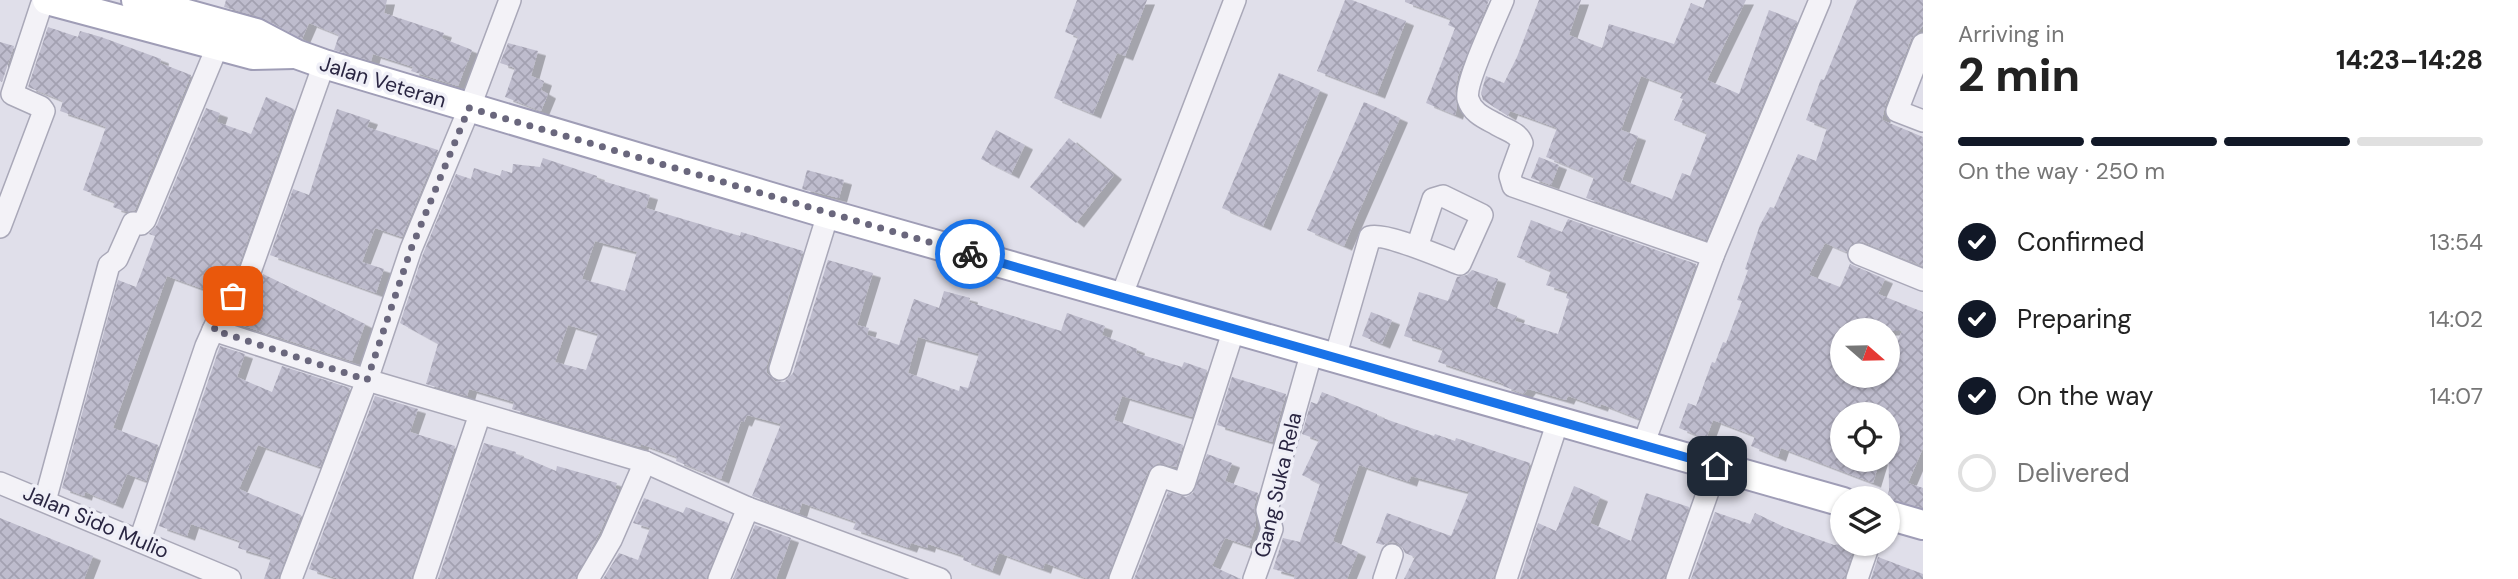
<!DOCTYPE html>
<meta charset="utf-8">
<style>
:root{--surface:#fff;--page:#f2f2f2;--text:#222;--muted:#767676;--line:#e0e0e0;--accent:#111827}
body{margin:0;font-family:"DM Sans",sans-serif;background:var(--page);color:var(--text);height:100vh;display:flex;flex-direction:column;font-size:26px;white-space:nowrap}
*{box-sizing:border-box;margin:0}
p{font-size:23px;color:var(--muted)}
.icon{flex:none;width:38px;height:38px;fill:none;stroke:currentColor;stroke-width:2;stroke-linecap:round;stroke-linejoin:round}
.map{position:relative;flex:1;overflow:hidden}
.side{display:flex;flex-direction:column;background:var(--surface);width:595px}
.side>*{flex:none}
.needle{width:46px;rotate:110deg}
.controls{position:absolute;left:1830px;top:318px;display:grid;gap:14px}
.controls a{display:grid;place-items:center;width:70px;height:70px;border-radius:50%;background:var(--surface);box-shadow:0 2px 5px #0004;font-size:35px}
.pin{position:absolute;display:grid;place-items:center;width:60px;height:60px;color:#fff;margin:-30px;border-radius:14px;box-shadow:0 4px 10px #0006}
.courier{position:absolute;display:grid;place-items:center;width:70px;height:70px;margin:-35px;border:5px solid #1a73e8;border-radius:50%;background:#fff;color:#222;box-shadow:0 2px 9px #0007}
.head em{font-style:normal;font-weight:800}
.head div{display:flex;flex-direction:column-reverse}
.head{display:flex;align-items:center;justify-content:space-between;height:119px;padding:0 35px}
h1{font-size:46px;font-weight:800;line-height:52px}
.bar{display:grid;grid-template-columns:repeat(4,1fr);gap:10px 7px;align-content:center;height:84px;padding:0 35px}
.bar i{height:9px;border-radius:5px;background:var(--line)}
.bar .active{background:var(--accent)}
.bar p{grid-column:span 4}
ol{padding:0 35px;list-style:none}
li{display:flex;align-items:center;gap:21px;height:77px}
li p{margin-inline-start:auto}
li .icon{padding:7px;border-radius:50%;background:var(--accent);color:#fff;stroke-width:4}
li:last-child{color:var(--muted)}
li i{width:38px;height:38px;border:4px solid var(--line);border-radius:50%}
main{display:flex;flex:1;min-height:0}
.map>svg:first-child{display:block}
</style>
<main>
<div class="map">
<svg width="1923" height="579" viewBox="0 0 1923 579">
<defs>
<pattern id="building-cross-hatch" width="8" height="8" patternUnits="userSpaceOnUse" patternTransform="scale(1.75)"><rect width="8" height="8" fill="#bebccd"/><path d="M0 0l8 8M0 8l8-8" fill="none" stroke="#a3a1b1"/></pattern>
<filter id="shadow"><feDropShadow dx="8" dy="4.5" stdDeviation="0" flood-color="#0004"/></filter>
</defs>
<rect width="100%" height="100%" fill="#e0dfea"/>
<g fill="url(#building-cross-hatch)" fill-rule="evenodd" filter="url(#shadow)">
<polygon points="226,0 387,0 384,13 444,33 442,38 472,50 458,86 411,71 413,67 373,54 371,61 334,50 339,35 309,23 302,39 263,18 224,7"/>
<polygon points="1077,0 1147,0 1125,56 1117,53 1093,114 1054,98 1078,37 1065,32"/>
<polygon points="1345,0 1352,0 1406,21 1377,94 1317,71"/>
<polygon points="1405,0 1489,0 1458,76 1455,91 1457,108 1455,115 1426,103 1455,28 1448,25 1451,19 1405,2"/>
<path d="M1539 0H1581L1569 35 1602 48 1609 24 1674 44 1691 3 1703 8 1706 0H1746L1707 80 1739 94 1769 10 1797 21 1706 240 1586 198 1594 177 1546 157 1557 128 1510 111 1508 116 1483 100 1481 93 1486 76 1504 83 1517 57ZM1641 76 1683 92 1680 98 1683 99 1674 120 1707 133 1690 176 1682 173 1672 199 1622 180 1638 136 1621 130Z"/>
<path d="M1857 0H1923V26L1911 39 1885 106 1882 120 1923 137V266L1863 242 1852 243 1846 252 1825 243 1809 275 1840 287 1850 264 1885 279 1878 294 1923 312V448L1908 483 1923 488V508L1887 498 1889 490 1888 415H1843V460H1880L1873 483 1781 448 1778 457 1751 446 1755 436 1713 420 1706 439 1679 428 1688 403 1696 406 1712 362 1715 363 1723 342 1726 343 1742 301 1737 300 1748 270 1745 269 1760 225 1770 207 1774 208 1798 154 1816 161 1827 128 1806 120 1821 79 1824 80ZM1843 331H1902L1888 363V376H1882L1878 384 1864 376H1838L1843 366Z"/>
<polygon points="48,27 78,37 80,31 101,37 161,59 160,63 191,75 135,210 126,212 113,207 115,202 83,190 106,127 60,111 63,101 28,87"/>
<polygon points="0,42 14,46 2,82 0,81"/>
<polygon points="508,43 538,51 531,76 544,81 541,90 548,94 541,111 505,97 515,68 500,63"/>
<polygon points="1279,73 1320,90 1263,226 1222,208"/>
<polygon points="266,97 294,109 235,276 217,294 167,276 113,428 158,445 146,481 127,474 115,504 85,492 84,496 62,488 118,280 136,287 155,236 149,234 157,225 206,108 220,113 217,122 251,134"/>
<polygon points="1364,102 1400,118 1344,246 1307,230"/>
<polygon points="337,109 370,120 367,127 438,150 402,237 375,228 362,262 384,269 376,293 270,255 293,189 309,195"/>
<polygon points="996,130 1025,145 1011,174 981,159"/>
<polygon points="1069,138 1114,175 1076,223 1030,187"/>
<polygon points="1539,157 1559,165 1551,185 1531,178"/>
<path d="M543 158 597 176 596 179 650 195 646 208 740 236 741 232 803 251 767 365V373L775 381 784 382 793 373 828 260 873 273 857 325 869 328 867 335 899 345 914 299 939 308 944 291 970 298 969 302 1061 331 1067 313 1105 326 1102 335 1137 349 1136 353 1182 367 1184 362 1207 370 1192 417 1122 396 1114 420 1183 445 1176 467 1158 463 1148 471 1107 579H1088L1045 563 1043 569 999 553 992 571 963 560 964 556 928 544 927 548 911 543 909 548 853 529 856 522 802 503 799 513 752 496 781 424 747 415 744 422 741 421 721 479 676 461 677 457 641 444 640 447 512 409 514 402 469 389 467 396 426 384 438 344 400 323 423 254 456 174 471 179 474 168 500 176 502 170 512 173 513 164 540 167ZM595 241 637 252 625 291 582 279ZM568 325 598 334 586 370 555 362ZM918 337 979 354 968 388 960 386 959 391 908 373Z"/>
<polygon points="807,170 844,180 839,198 802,189"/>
<polygon points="1568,219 1696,264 1639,419 1601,404 1600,407 1568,396 1566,400 1528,389 1524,394 1503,386 1504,384 1438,362 1443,349 1404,336 1419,292 1448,301 1457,277 1467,275 1472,270 1498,279 1489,304 1493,307 1517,316 1515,321 1558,334 1569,299 1566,298 1568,292 1546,285 1551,271 1517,257 1531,220 1562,232"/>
<polygon points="263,274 365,324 352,361 231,322 235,313 256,292"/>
<polygon points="1371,312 1392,320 1382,344 1362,336"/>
<polygon points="220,346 245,354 237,377 272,392 282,366 350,388 320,467 258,445 239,489 301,515 278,579 264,579 271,558 238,548 240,541 191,524 187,536 159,526"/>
<polygon points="1232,377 1286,394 1272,442 1217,425"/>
<polygon points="1322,392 1377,414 1377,416 1434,436 1435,434 1455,441 1456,438 1530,463 1493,579 1404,579 1415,557 1405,553 1402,547 1397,543 1390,542 1383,545 1376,543 1387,513 1451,536 1469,492 1411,476 1409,482 1359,465 1333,541 1358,552 1347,579 1294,579 1295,575 1273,569 1283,538 1300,542 1320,484 1302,475 1319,440 1302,434 1311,402 1317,404"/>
<polygon points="375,396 418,409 410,432 455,446 411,579 339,579 309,569"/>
<polygon points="484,443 516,452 516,454 556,471 557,466 617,483 615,488 619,490 599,534 575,579 438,579"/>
<polygon points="1207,454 1232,463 1225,481 1258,493 1254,507 1256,524 1249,546 1225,538 1212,566 1241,579 1134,579 1168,492 1186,497 1193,493"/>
<polygon points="1574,486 1600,497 1590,523 1631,541 1646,493 1689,507 1664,579 1520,579 1538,523 1556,531"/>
<polygon points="644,498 683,513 686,507 728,523 706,579 603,579 619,553 638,560 650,528 633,523"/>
<polygon points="1715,512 1750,524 1755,513 1784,527 1834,545 1842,544 1854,548 1844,579 1691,579"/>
<polygon points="0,518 93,556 84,579 0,579"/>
<polygon points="755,525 791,538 776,579 733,579"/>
<polygon points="1878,557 1923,574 1923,579 1871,579"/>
</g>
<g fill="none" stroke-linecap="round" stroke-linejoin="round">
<g stroke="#a9a8b8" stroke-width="24">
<g id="minor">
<path d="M1503 0C1496 18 1464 84 1468 99 1472 113 1485 118 1496 124 1505 130 1518 132 1522 143L1510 176 1513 186 1713 256"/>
<polyline points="1923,44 1897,111 1923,121"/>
<polyline points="0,227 44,111 41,107 12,94 43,0"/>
<polyline points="1859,254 1923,280"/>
<polyline points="1121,297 1235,0"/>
<polyline points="213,330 367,380 645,462 748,508 940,579"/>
<path d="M1335 358 1370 237C1385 232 1443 258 1460 264L1482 215 1443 196 1433 199 1417 247"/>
<polyline points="780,369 828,214"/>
<polyline points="1643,445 1713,256 1820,0"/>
<polyline points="0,483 230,579"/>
<polyline points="45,501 109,265 117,259 133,223 141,224 145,220 218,45"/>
<polyline points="140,540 206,346 224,306 246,283 324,64"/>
<polyline points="291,579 367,380 411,249 469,109 510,0"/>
<polyline points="424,579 480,414"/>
<polyline points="588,579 611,540 645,462"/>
<polyline points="719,579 748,508"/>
<polyline points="1120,579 1160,476 1184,484 1234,329"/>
<polyline points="1254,579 1272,529 1267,510 1312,351"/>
<polyline points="1384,579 1392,555"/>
<polyline points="1506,579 1558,421"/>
<polyline points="1677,579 1717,466"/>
<polyline points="1857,579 1869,544"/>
</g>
</g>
<g stroke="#9f9db6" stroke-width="32">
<g id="major">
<polyline points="47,0 253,55 294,54"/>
<polyline points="136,0 256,33 296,54 324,64 828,214 1843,502"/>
<polyline points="1888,515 1923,525"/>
</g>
</g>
<use href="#minor" stroke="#f3f2f7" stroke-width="21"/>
<use href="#major" stroke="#fff" stroke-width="28"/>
</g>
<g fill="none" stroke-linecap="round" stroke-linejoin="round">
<polyline stroke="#6a677d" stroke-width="7" stroke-dasharray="0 12.6" points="233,296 224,306 214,330 367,380 411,249 469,108 970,254"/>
<polyline stroke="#1a73e8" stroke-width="9" points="970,254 1717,466"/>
</g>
<g text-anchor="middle" stroke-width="7" stroke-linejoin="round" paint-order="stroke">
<g font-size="21" fill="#2a2642" stroke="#efeff7">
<text transform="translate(383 82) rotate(17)" y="7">Jalan Veteran</text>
<text transform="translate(1278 485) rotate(-77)" y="7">Gang Suka Rela</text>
<text transform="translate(96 522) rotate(23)" y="7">Jalan Sido Mulio</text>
</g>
</g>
</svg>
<div class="controls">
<a><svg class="needle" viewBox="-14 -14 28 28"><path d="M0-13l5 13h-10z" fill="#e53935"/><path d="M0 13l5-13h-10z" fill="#767676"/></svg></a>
<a><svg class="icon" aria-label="locate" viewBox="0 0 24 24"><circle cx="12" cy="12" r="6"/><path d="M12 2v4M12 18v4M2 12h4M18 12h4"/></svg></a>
<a><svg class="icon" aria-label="layers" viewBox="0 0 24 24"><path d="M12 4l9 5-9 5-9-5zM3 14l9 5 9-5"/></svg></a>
</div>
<div class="pin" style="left:233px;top:296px;background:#ea580c"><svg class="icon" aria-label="bag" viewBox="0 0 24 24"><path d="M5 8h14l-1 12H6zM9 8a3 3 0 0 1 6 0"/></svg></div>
<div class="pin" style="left:1717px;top:466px;background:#1f2937"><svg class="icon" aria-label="home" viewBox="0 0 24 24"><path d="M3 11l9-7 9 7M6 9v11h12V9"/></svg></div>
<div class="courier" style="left:970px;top:254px"><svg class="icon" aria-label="bike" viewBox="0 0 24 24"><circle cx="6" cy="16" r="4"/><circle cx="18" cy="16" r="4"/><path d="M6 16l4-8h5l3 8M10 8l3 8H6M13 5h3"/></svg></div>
</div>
<section class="side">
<div class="head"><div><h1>2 min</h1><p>Arriving in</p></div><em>14:23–14:28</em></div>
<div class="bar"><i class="active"></i><i class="active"></i><i class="active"></i><i></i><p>On the way · 250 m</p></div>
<ol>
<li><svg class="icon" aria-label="check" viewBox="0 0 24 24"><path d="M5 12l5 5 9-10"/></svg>Confirmed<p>13:54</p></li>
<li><svg class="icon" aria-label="check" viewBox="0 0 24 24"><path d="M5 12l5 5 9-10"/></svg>Preparing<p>14:02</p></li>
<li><svg class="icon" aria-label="check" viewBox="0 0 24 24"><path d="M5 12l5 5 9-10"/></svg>On the way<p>14:07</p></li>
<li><i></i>Delivered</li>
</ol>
</section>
</main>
